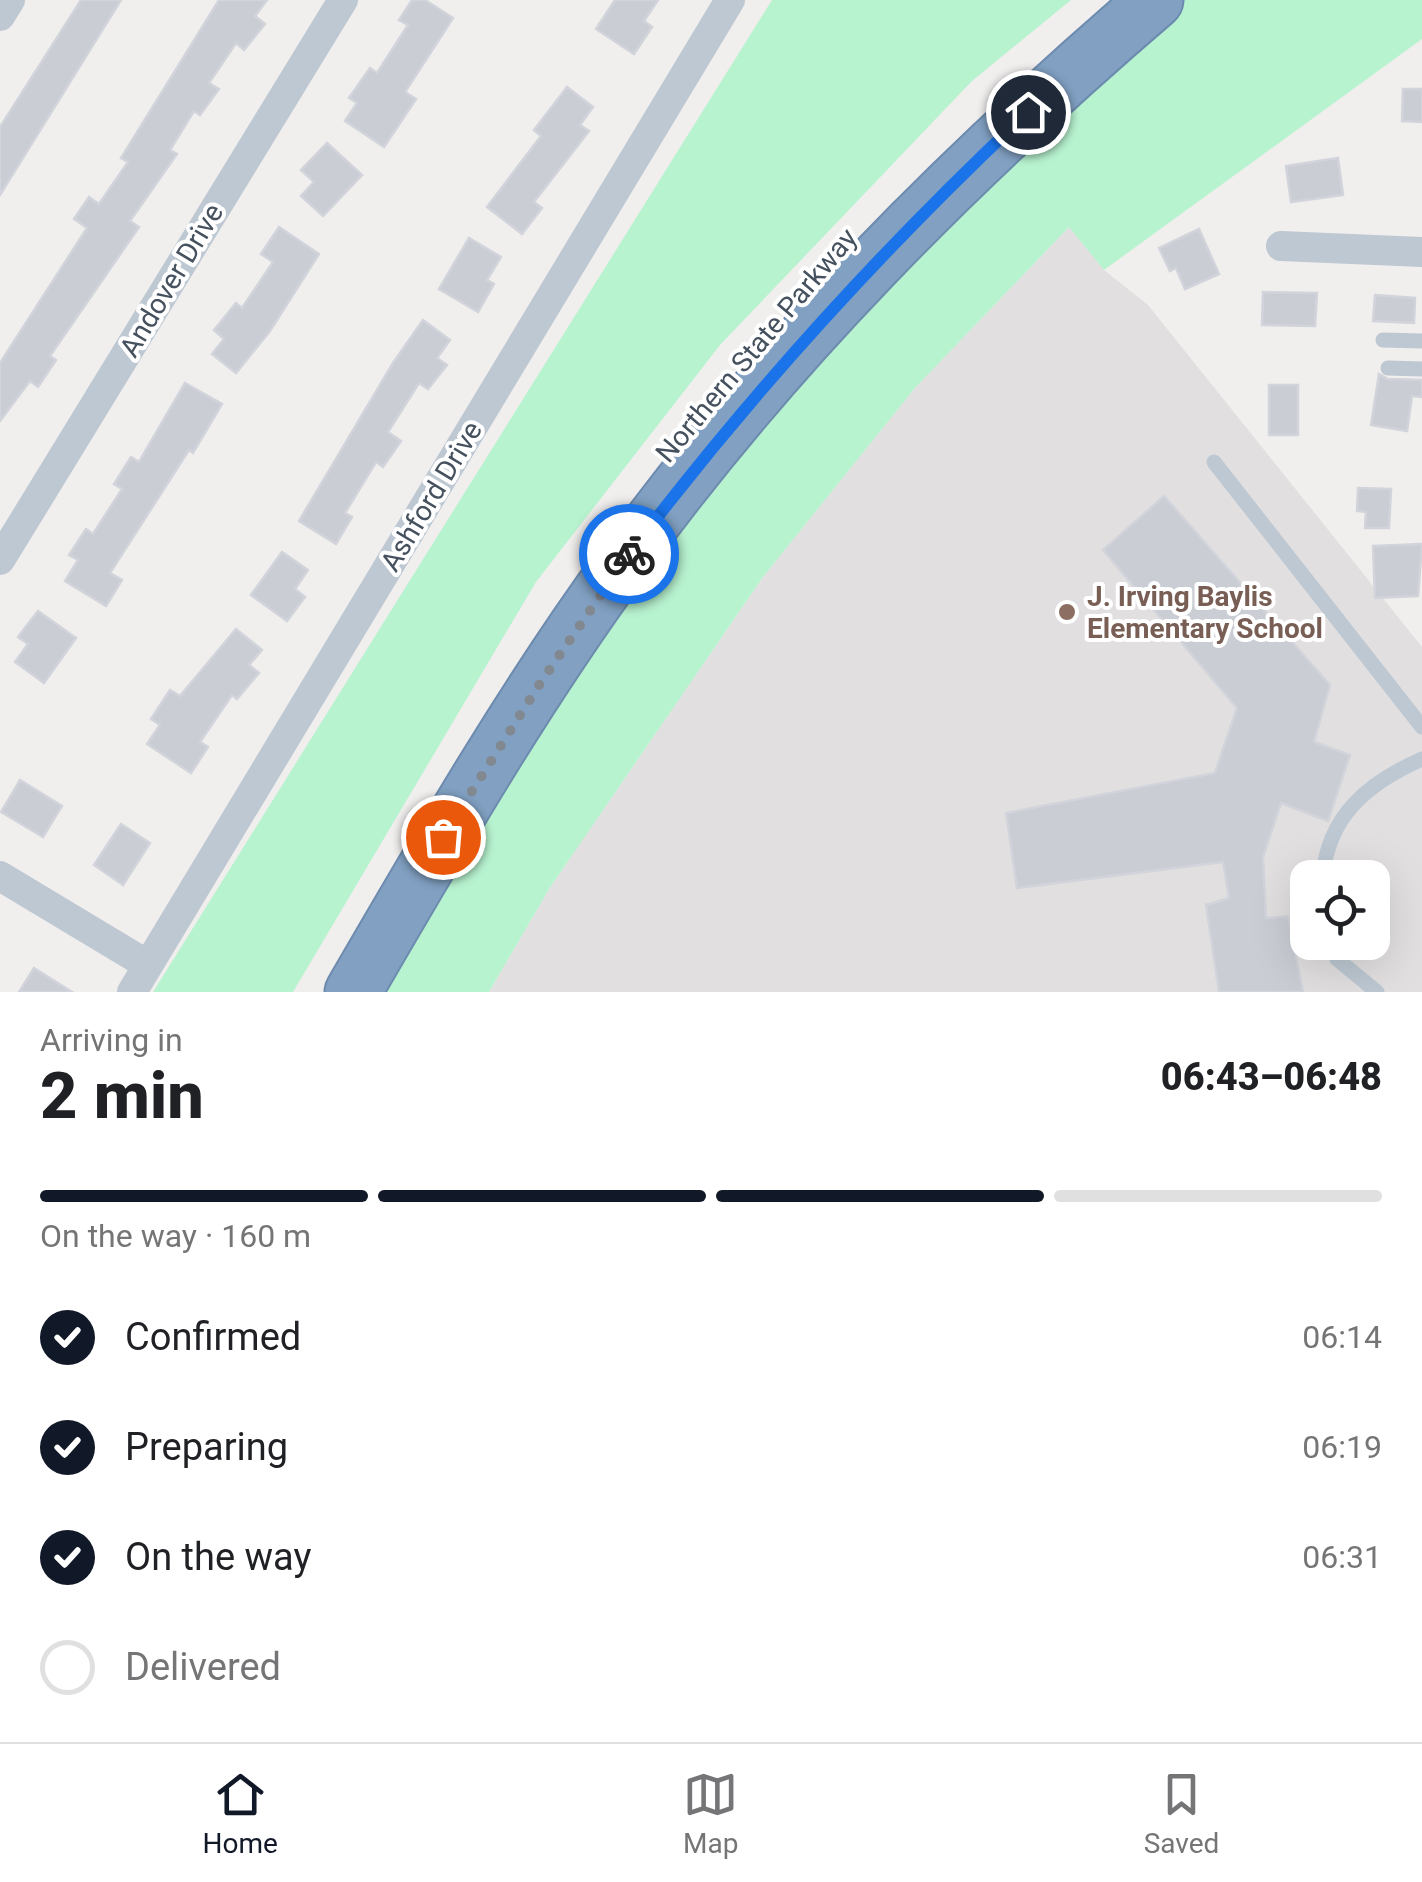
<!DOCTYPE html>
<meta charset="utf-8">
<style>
:root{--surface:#fff;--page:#f6f6f6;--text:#202124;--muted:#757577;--line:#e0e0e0;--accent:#111827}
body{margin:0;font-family:Roboto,sans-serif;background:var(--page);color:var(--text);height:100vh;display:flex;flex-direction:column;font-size:38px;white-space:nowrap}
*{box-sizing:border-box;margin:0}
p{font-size:32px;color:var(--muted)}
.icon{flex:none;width:55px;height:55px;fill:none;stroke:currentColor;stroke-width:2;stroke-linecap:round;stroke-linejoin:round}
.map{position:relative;height:992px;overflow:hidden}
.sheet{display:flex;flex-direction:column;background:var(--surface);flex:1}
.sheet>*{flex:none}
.controls{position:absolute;left:1290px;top:860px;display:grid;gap:20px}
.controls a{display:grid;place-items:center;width:100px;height:100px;border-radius:20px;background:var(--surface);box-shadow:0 10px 40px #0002;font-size:50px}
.pin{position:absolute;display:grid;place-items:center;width:85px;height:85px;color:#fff;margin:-42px;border:5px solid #fff;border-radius:50%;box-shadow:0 2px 10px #0007}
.courier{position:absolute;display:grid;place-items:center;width:100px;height:100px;margin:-50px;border:8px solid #1a73e8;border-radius:50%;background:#fff;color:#222;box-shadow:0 2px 12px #0007}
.headline em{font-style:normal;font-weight:800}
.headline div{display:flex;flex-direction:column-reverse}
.headline{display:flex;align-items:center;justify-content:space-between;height:170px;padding:0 40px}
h1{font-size:65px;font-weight:800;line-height:75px}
.bar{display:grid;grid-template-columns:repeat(4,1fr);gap:15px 10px;align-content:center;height:120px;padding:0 40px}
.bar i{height:12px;border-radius:8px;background:var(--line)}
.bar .current{background:var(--accent)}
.bar p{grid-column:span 4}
ol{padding:0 40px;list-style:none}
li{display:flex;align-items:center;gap:30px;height:110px}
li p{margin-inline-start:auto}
li .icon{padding:10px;border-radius:50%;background:var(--accent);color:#fff;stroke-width:4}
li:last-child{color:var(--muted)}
li i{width:55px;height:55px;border:5px solid var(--line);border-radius:50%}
.tab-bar{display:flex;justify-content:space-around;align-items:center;height:140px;border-top:2px solid var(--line);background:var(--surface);font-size:28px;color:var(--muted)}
.tab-bar a{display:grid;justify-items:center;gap:5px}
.tab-bar .current{color:var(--accent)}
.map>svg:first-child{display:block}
</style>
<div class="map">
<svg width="1422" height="992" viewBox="0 0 1422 992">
<rect width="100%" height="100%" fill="#f1eeee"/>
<path fill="#e2dfe0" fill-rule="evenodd" d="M1070 226 1104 270 1148 305 1422 647V992H489L549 889 763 577 915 388ZM1308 878H1372V942H1308Z"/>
<g fill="#b8f3d0">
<polygon points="772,0 1071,0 972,81 720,345 536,582 293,992 153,992"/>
<polygon points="1184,0 1422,0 1422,39 1104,270 1069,227 915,388 763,577 549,889 489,992 366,992 689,496 1069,94"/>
</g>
<g fill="#cacdd4" stroke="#d2d4db" stroke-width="2.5">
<polygon points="81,0 121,0 0,195 0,127"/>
<polygon points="219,0 267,0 255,16 265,24 244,50 236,43 209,83 219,89 200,115 194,111 170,150 177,154 130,221 139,227 50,356 56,360 38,387 30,381 0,421 0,363 87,228 74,219 89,197 99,204 128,162 121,158"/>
<polygon points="412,0 425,0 453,18 405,92 416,99 384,147 345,121 357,103 349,98 370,68 377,73 408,25 399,20"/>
<polygon points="615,0 658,0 644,21 652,27 634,54 596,29"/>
<polygon points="567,87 593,107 580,125 589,131 534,202 542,208 522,234 487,207 541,136 534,130"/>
<polygon points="1403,89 1422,89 1422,122 1402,121"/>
<polygon points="327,143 362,175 323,216 301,196 314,182 301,170"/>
<polygon points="1338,158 1343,195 1291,202 1286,166"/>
<polygon points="279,227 319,254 270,331 236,373 212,354 224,339 214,330 236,303 242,308 273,262 261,254"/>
<polygon points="1199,229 1219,274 1185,289 1176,268 1170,271 1159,248"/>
<polygon points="469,238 501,257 487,280 494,284 478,312 439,289"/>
<polygon points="1263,292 1317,293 1315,326 1262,325"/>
<polygon points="1375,295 1415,298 1414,323 1373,321"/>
<polygon points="423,320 450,340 437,358 447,365 428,389 419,383 388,432 401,441 383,467 376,462 345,513 352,517 336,544 299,521 393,363"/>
<polygon points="1379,374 1388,379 1422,380 1422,397 1412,396 1407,431 1371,425"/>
<polygon points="185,383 222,404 193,453 189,450 110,573 122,580 106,606 65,581 78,560 69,555 86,529 93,534 122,489 114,484 131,457 139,462"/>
<rect x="1269" y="385" width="29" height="50"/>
<polygon points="1358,488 1391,489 1389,528 1365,528 1366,512 1357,511"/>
<polygon points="1164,496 1330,685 1314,742 1350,755 1328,821 1281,803 1263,857 1266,918 1288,916 1303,992 1219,992 1206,905 1229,898 1223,862 1017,888 1006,813 1215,773 1237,708 1103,550"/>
<polygon points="1422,544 1418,596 1375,598 1373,546"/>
<polygon points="282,552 308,570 295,589 305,597 287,621 251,595"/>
<polygon points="38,611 76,638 44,683 15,662 28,644 18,637"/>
<polygon points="236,629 262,650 249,665 259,673 237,699 232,695 200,742 208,747 191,773 147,744 160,725 151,719 170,690 180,696"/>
<polygon points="20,780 62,806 43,837 1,812"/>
<polygon points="121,824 150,843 123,885 94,865"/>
<polygon points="34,968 72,992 19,992"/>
</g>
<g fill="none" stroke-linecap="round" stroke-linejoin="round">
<g stroke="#6c8bae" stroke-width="59">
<path id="motorway" d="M353 992C438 846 522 700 622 563 775 352 958 169 1155 0"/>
</g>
<g stroke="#bdc8d2" stroke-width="15">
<polyline points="1383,340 1422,341"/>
<polyline points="1388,368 1422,369"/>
<polyline points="1214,462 1422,727"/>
<path d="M1323 878C1327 815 1370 782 1422 759"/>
<polyline points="1329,942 1337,959 1377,992"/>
</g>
<g stroke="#bdc8d2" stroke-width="30">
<polyline points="0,16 10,0"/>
<polyline points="1281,246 1422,252"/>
<polyline points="0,560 343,0"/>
<polyline points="0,876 148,965"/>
<polyline points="132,992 730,0"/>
</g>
<use href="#motorway" stroke="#81a0c2" stroke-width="55"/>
</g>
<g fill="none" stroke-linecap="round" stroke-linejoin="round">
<polyline stroke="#818890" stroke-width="10" stroke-dasharray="0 18" points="443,837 541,682 629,554"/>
<path stroke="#1a73e8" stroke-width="12" d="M629 554C751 393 881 250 1028 112"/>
</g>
<circle fill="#8d6e63" stroke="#fff" stroke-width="4" cx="1067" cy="612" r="10"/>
<g text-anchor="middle" stroke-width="8" stroke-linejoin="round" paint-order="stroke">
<g font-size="28" fill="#45515e" stroke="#fff">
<text transform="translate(171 280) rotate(-59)" y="10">Andover Drive</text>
<text transform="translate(756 345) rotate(-50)" y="10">Northern State Parkway</text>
<text transform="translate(431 496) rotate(-59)" y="10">Ashford Drive</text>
</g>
<g font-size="28" font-weight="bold" fill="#785e54" stroke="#fff" text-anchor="start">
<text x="1087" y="606">J. Irving Baylis<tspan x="1087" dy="32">Elementary School</tspan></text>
</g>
</g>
</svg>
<div class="controls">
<a><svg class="icon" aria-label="locate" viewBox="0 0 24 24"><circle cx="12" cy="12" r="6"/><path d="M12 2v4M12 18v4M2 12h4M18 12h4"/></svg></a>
</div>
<div class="pin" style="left:443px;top:837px;background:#ea580c"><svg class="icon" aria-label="bag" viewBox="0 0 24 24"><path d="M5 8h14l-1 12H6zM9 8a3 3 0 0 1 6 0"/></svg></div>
<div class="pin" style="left:1028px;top:112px;background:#1f2937"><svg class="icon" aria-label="home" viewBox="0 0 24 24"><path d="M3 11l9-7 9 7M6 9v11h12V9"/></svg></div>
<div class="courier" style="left:629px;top:554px"><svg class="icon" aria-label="bike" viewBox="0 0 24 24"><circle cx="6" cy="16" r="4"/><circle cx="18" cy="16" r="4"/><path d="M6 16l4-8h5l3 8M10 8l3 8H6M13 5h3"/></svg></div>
</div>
<section class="sheet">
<div class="headline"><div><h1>2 min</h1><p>Arriving in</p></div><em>06:43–06:48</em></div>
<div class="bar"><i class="current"></i><i class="current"></i><i class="current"></i><i></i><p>On the way · 160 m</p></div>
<ol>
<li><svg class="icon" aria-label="check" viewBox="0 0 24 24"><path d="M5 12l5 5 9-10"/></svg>Confirmed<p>06:14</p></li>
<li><svg class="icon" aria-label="check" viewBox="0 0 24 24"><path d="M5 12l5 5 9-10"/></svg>Preparing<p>06:19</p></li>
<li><svg class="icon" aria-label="check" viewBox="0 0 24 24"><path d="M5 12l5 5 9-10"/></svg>On the way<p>06:31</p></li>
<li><i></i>Delivered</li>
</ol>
</section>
<nav class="tab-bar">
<a class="current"><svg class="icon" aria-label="home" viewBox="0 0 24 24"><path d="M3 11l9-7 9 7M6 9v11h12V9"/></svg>Home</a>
<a><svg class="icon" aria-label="map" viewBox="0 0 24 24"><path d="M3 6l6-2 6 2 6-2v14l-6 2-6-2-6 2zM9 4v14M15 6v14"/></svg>Map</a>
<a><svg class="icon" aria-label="saved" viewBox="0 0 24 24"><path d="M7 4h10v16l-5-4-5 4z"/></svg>Saved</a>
</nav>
